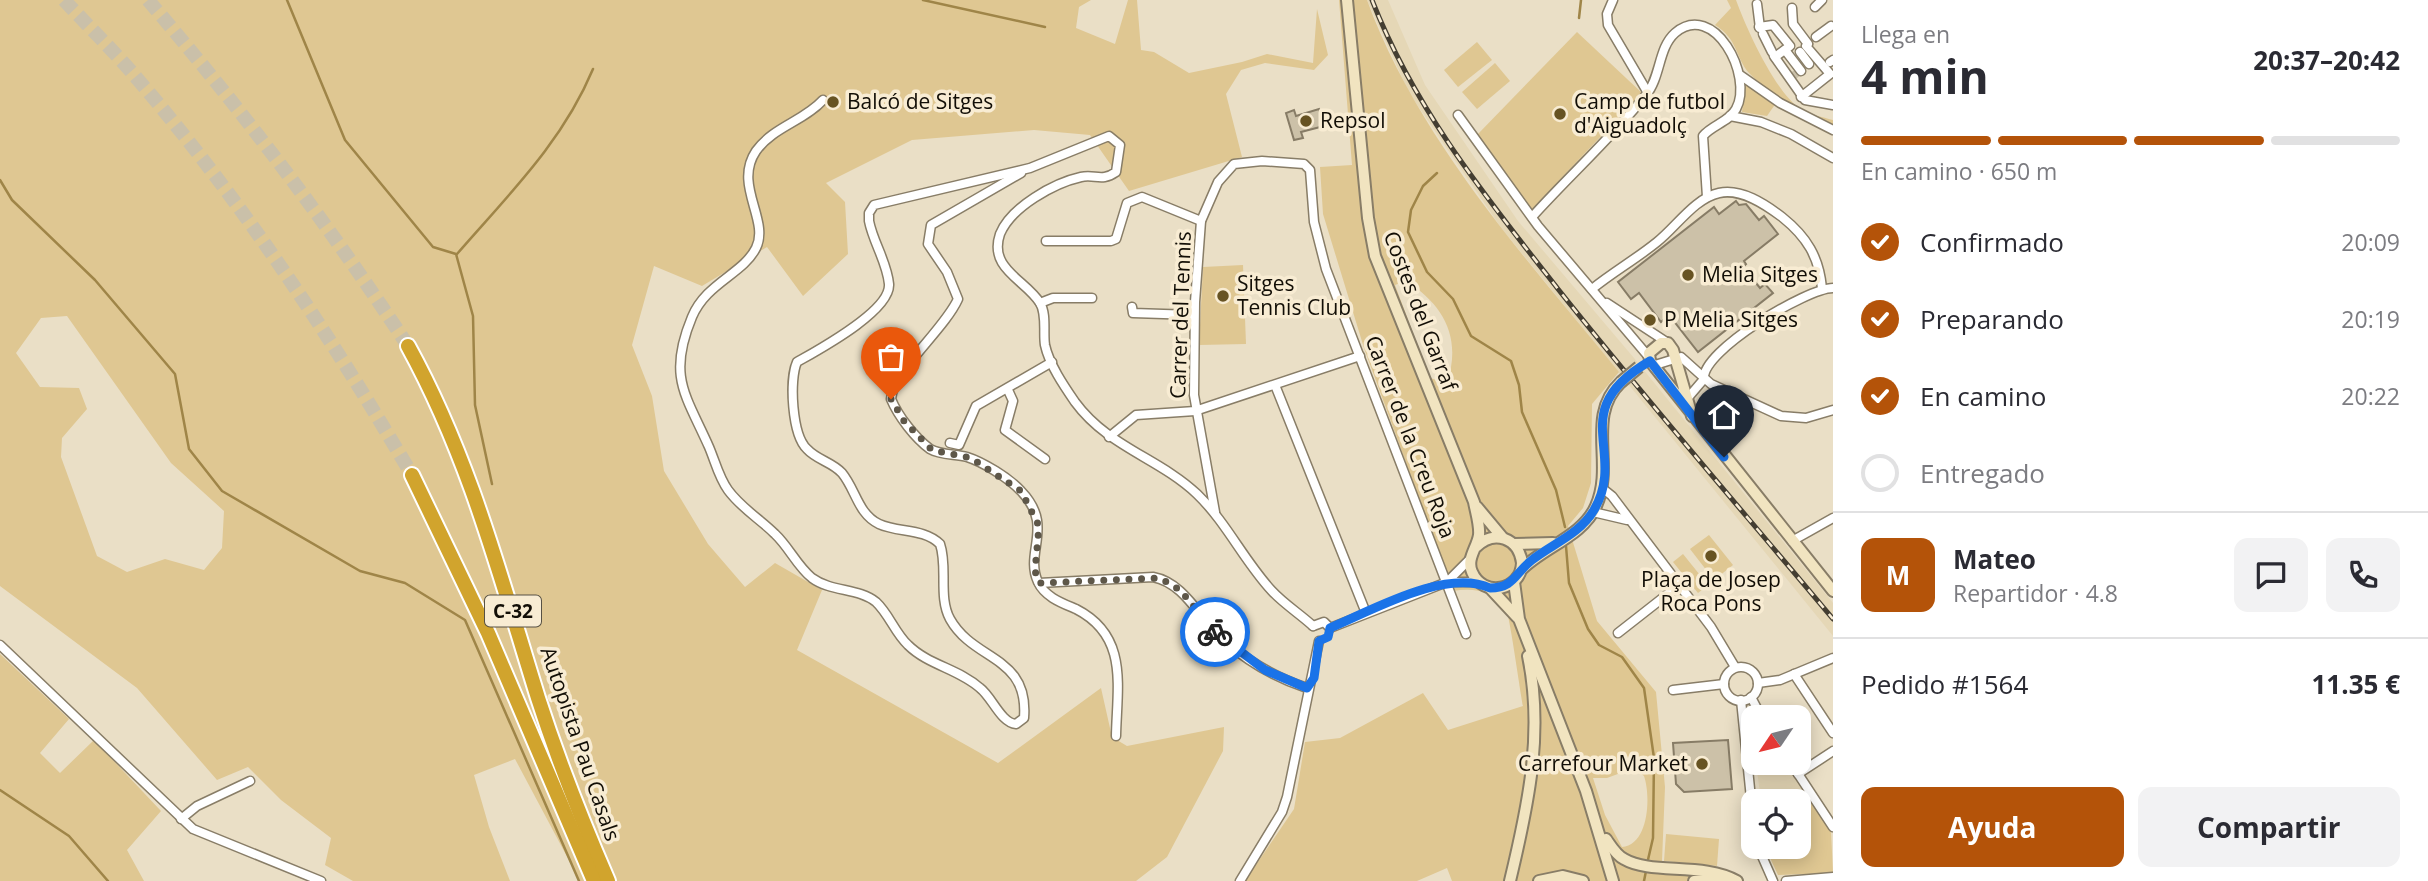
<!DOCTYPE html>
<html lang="es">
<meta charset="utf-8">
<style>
:root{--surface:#fff;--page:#f2f2f3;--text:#2b2b33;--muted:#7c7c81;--line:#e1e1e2;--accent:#b45309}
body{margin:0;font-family:"Open Sans",sans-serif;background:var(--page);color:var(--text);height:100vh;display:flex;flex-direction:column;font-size:26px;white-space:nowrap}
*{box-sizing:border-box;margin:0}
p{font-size:23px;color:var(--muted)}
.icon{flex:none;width:38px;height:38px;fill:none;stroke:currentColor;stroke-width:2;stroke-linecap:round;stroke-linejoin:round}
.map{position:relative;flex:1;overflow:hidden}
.details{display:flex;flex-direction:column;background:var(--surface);width:595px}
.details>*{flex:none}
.needle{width:46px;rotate:235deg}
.buttons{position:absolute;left:1741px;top:705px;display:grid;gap:14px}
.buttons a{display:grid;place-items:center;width:70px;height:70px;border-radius:14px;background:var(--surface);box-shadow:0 4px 18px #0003;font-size:35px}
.pin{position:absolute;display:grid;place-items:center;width:60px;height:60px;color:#fff;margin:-72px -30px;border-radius:50% 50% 50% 0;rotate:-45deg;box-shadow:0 0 7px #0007}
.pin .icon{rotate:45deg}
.courier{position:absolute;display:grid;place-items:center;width:70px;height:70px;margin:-35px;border:5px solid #1a73e8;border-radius:50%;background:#fff;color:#222;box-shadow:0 2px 9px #0007}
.headline em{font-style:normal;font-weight:700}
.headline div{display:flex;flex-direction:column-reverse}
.headline{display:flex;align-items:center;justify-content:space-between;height:119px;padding:0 28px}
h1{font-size:46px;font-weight:700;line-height:52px}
.bar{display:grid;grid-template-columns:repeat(4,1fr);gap:10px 7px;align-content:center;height:84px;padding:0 28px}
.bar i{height:9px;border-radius:5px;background:var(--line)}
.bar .selected{background:var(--accent)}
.bar p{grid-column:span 4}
.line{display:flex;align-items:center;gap:18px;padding:0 28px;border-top:2px solid var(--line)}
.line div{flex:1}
.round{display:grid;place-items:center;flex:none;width:74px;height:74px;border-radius:14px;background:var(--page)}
ol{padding:0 28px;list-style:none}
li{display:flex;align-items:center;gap:21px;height:77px}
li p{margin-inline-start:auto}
li .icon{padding:7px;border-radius:50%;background:var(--accent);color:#fff;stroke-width:4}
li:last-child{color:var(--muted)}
li i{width:38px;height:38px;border:4px solid var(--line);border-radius:50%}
.primary-button{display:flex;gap:14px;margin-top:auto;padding:14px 28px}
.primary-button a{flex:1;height:80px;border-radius:14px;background:var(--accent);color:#fff;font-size:28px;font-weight:700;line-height:80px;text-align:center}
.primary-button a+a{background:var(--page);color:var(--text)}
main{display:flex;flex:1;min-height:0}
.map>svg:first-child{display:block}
</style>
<main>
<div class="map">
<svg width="1833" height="881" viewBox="0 0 1833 881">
<rect width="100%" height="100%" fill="#eadfc6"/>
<g fill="#e5d7b6">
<polygon points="1367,0 1388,0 1425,85 1518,221 1634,358 1833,603 1833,636 1502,229 1409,93"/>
<polygon points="1756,763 1786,763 1807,795 1797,801 1761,801"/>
</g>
<g fill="#dfc792" fill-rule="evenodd">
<path d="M0 0H1091L1079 7 1076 28 1115 44 1128 0H1137L1141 50 1154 52 1189 73 1242 62 1267 54 1313 63 1317 9 1328 55 1314 70 1265 63 1241 70 1226 94 1242 157 1129 191 1090 135 1034 130 912 140 826 183 845 202 848 254 803 296 767 247 702 286 654 266 632 345 652 396 664 471 708 544 745 587 775 563 822 590 797 650 998 763 1101 688 1112 737 1127 746 1224 727 1223 751 1167 857 1136 881H580L515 759 474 775 489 827 510 881H353L325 865 331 838 281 800 248 767 217 780 137 688 0 586ZM67 316 171 463 224 511 222 548 204 570 165 559 127 572 97 556 61 457 62 438 87 409 79 388 40 387 16 353 41 318Z"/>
<path d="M1339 0H1367C1417 138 1527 260 1619 372L1592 404 1591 483 1583 508 1568 526 1597 621 1656 692 1665 787 1662 861 1694 875 1696 881H1452L1447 868 1417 881H1245L1294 809 1305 742 1340 738 1423 693 1448 730 1523 706C1520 691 1510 617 1506 609 1494 590 1473 588 1453 591L1364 348 1323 214 1320 167 1352 165ZM1406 281C1444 305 1462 338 1447 383L1430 378 1395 285ZM1634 768 1644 776C1651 796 1649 845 1622 847L1605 815 1593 778H1607Z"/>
<path d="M1727 0H1736C1746 28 1776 94 1801 109 1811 115 1822 117 1833 120V125C1803 110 1773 99 1749 73 1735 57 1738 39 1715 25L1731 8Z"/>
<polygon points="1577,32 1642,93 1532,209 1477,135"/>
<polygon points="1477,42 1492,60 1458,87 1444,70"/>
<polygon points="1495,63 1510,81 1477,109 1462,92"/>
<polygon points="1746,80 1776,103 1767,116 1742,112"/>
<polygon points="1243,265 1246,344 1199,345 1203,267"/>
<polygon points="1709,535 1733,565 1714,580 1690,549"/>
<polygon points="1683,554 1708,585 1698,593 1673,562"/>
<polygon points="0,654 69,719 40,753 60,773 94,740 161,811 127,850 144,881 0,881"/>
<polygon points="1807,795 1831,831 1833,873 1778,875 1765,847 1799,847 1797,801"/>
<polygon points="1666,834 1719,839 1717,866 1664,861"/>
</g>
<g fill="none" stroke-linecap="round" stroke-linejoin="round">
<g stroke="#9f8548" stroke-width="2.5">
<polyline points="287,0 345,140 433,247 456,254 473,316 475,405 492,484"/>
<polyline points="923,0 1045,27"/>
<polyline points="1579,18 1581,0"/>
<polyline points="1437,173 1423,186 1411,210 1408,232 1427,272 1453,299 1471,336 1511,361 1519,385 1522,412 1556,490 1565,527"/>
<polyline points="0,180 12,200 95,280 175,374 189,449 222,491 360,571 405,583 465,620 579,881"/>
<path d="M457 254C509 194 562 143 593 69"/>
<polyline points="1566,546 1569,583 1588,629 1599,645 1622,657 1644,688 1654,758 1653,838 1647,864"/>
<polyline points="0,790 69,836 108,881"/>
<polyline points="1644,881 1646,871"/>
</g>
</g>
<g fill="#ccc1a8" stroke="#877c66" stroke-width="2">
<polygon points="1319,109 1324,126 1301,132 1303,138 1294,140 1286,113 1294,110 1296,116"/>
<polygon points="1736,201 1739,205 1746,204 1759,220 1764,216 1778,234 1744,261 1746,264 1743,267 1760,288 1765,284 1773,293 1698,352 1669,315 1661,322 1639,293 1631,299 1618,282 1714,207 1719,214"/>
<polygon points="1728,740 1732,789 1684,792 1676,784 1673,743"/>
</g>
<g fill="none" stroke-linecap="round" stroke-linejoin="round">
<polyline stroke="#cac0a9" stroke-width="8" stroke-dasharray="8 4" stroke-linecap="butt" points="1793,76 1800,71"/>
<g stroke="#cac0a9" stroke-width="14" stroke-dasharray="14 7" stroke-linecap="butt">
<path d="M64 0C89 27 116 53 140 82 244 204 331 337 412 475"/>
<path d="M148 0C242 110 329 225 408 346"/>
</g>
<g stroke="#887d67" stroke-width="11">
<g id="street">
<polyline points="1613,0 1607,14 1608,25 1648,93"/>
<polyline points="1757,4 1760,28"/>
<polyline points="1815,7 1822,0"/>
<polyline points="1792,8 1793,24 1808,44 1806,46 1830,74 1801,97"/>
<polyline points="1759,27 1773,25 1790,46 1775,57"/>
<polyline points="1763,34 1772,52"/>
<polyline points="1816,37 1831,26"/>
<polyline points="1785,50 1801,71"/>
<polyline points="1800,52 1809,64"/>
<polyline points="1774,56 1805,100 1833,105"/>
<polyline points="1830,62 1833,60"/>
<polyline points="1740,75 1780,103 1833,130"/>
<path d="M823 100C804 121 773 127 756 151 733 185 770 220 756 248 743 274 706 283 692 317 667 377 686 395 709 447 715 461 719 478 728 490 741 508 760 519 775 534 789 547 797 566 812 578 831 592 859 588 876 602 889 614 895 633 908 645 928 665 959 669 980 688 992 697 1001 723 1016 724L1024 718C1029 655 974 662 950 619 938 597 948 567 940 544 923 528 899 533 879 524 858 514 856 490 842 473 832 462 817 460 807 449 792 435 789 380 797 362 818 350 891 311 889 284 887 262 873 242 869 221V213L874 205 1030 168 1109 136 1120 145 1116 172C1102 182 1095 174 1081 177 1054 183 1011 207 1000 234 988 269 1026 280 1040 303 1047 314 1043 333 1045 345 1049 364 1064 386 1075 402 1108 447 1159 458 1197 494 1227 523 1244 561 1272 591 1284 604 1300 614 1313 626"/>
<polyline points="1458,115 1538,226 1648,356"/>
<polyline points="1730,116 1761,122 1791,134 1833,158"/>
<path d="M1021 173 931 225 928 244 947 272 958 299C944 330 893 371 891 399 898 416 915 438 930 449 940 455 955 454 967 457 983 462 1009 478 1021 491 1055 526 1024 552 1038 582 1045 597 1062 603 1076 609 1129 636 1117 686 1116 736"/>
<path d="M1532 217C1569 176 1611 138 1646 95 1661 77 1658 48 1675 33 1714 0 1754 76 1736 109 1729 122 1712 125 1703 136L1707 197"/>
<polyline points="1046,241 1111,241 1116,239 1127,203 1142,197 1201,221"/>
<path d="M1592 289C1613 272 1636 259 1657 242 1676 227 1695 198 1719 193 1741 188 1765 204 1782 217 1807 237 1819 257 1822 288"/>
<polyline points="1040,303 1053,298 1092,298"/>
<polyline points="1607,303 1668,343"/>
<polyline points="1132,307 1133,313 1194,315"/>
<polyline points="1655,365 1681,357 1711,384 1781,416 1806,418 1833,410"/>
<path d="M1704 379C1701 351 1807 288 1833 288"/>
<polyline points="1275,385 1366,613"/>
<polyline points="1008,390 1013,401 1005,430 1045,459"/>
<polyline points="1686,400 1704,379"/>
<polyline points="1109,437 1136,415 1195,411 1360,356"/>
<polyline points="950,443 959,445 976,406 1052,362"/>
<polyline points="1602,488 1612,496 1711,627 1735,667"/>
<polyline points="1215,512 1194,395 1195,302 1201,221 1218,182 1234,164 1262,161 1304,164 1310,170 1314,222 1326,269 1466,634"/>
<polyline points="1593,512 1627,520"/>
<polyline points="1792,541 1833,518"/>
<polyline points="1447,582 1470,559"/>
<path d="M1039 583 1153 577C1186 583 1201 622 1226 642 1250 663 1277 678 1307 688"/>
<polyline points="1313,626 1324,622 1330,628"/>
<polyline points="1330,628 1447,582 1479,582"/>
<polyline points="1618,633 1678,586"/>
<polyline points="0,645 193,829 321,881"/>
<circle cx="1741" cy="684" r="17"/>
<polyline points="1794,674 1833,733"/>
<polyline points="1758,683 1780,680 1833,658"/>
<polyline points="1673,690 1724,684"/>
<polyline points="1751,697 1762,718"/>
<polyline points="1741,700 1754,828"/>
<polyline points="1791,763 1833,827"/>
<polyline points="1798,774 1833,751"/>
<polyline points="181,819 197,806 250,781"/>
<polyline points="1758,847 1773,881"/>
<polyline points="1240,881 1282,812 1287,797 1319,641"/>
<polyline points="1786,881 1833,877"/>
</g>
</g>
<g stroke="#887d67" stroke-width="14">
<g id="secondary">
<path d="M1347 0 1368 218 1375 256 1474 502C1476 513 1480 525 1479 535 1477 548 1466 559 1472 572 1483 598 1521 591 1522 563 1519 538 1494 529 1476 547"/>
<polyline points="1692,416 1673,350 1668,343 1661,343 1649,353 1650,361 1833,591"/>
<polyline points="1477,507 1502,537"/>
<polyline points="1514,544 1553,543"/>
<path d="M1522 569C1544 547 1583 536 1596 506 1615 464 1585 416 1621 382"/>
<polyline points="1514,582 1519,619 1586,791 1613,881"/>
<polyline points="1490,588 1517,617"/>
<path d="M1606 839C1611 846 1616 855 1624 859 1651 875 1703 862 1737 881"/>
<path d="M1510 881C1528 806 1544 733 1528 656"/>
<polyline points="1539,881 1563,876 1583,881"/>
<polyline points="1694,881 1726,879"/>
</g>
</g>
<g stroke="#fff" stroke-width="18">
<g id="highway">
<path d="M408 346C470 459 500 576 538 698 558 760 582 821 608 881"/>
<polyline points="412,475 488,633 594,881"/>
</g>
</g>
<use href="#street" stroke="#fff" stroke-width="8"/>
<use href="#secondary" stroke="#f1e4c0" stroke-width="10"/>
<use href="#highway" stroke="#d1a42d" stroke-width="14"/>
<g stroke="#443e32" stroke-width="5">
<path id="rail" d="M1372 0C1415 110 1486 197 1558 289 1647 401 1741 509 1833 619"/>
</g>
<use href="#rail" stroke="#f8ecd3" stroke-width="2.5" stroke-dasharray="8" stroke-linecap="butt"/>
<g stroke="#887d67" stroke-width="14" stroke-linecap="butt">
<polyline id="secondary-bridge" points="1621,382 1639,367"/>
</g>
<use href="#secondary-bridge" stroke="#f1e4c0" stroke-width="10"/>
</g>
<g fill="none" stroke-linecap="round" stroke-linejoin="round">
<polyline stroke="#5e5749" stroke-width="7" stroke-dasharray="0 12.6" points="891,399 904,421 932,450 971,458 1021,491 1039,526 1035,571 1039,583 1160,578 1180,590 1215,632"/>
<path stroke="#1a73e8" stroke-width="9" d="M1215 632 1265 670 1307 688 1314 678 1319 641 1328 637 1330 628C1373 610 1446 568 1490 588 1514 588 1515 573 1532 560 1552 544 1580 534 1594 510 1628 451 1564 411 1650 361L1724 457"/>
</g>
<g fill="#675322" stroke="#f8ecd3" stroke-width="2.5">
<circle cx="833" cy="102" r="7"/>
<circle cx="1560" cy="114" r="7"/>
<circle cx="1306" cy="121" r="7"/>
<circle cx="1688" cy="275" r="7"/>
<circle cx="1223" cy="296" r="7"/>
<circle cx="1650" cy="320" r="7"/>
<circle cx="1711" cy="556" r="7"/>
<circle cx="1702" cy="764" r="7"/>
</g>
<g text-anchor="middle" stroke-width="7" stroke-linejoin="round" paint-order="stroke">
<rect fill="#f8ecd3" stroke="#575144" stroke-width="2" x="485" y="595.5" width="56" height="31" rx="5"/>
<g font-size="19" font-weight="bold" fill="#120e06">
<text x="513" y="618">C-32</text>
</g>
<g font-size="21" fill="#120e06" stroke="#f8ecd3" text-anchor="start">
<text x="847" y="109">Balcó de Sitges</text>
<text x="1574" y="109">Camp de futbol<tspan x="1574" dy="24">d'Aiguadolç</tspan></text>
<text x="1320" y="128">Repsol</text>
<text x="1702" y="282">Melia Sitges</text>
<text x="1237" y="291">Sitges<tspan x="1237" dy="24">Tennis Club</tspan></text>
<text x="1664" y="327">P Melia Sitges</text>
<text x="1711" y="587" text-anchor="middle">Plaça de Josep<tspan x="1711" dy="24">Roca Pons</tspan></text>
<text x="1688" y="771" text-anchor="end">Carrefour Market</text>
</g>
<g font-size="21" fill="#120e06" stroke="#f8ecd3">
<text transform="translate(1420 311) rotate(69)" y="7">Costes del Garraf</text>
<text transform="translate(1181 315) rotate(-88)" y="7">Carrer del Tennis</text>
<text transform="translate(1410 437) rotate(69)" y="7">Carrer de la Creu Roja</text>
<text transform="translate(580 744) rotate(71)" y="7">Autopista Pau Casals</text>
</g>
</g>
</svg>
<div class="buttons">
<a><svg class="needle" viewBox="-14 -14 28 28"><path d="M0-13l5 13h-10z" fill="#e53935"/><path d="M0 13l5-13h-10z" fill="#7c7c81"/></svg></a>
<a><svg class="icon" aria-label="locate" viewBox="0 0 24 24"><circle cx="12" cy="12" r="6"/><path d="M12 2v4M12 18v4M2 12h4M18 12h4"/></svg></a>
</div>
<div class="pin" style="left:891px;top:399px;background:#ea580c"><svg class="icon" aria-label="bag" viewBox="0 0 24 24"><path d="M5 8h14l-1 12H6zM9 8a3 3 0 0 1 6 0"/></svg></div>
<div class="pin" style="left:1724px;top:457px;background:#1f2937"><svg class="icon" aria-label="home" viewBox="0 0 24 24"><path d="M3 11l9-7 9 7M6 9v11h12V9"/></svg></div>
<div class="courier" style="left:1215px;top:632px"><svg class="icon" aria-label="bike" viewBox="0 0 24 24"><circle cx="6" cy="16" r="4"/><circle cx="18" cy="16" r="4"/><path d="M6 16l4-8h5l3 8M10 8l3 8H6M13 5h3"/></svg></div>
</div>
<section class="details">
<div class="headline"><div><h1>4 min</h1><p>Llega en</p></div><em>20:37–20:42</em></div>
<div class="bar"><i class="selected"></i><i class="selected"></i><i class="selected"></i><i></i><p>En camino · 650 m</p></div>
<ol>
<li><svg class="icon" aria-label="check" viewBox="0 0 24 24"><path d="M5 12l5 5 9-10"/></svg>Confirmado<p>20:09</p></li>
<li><svg class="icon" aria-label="check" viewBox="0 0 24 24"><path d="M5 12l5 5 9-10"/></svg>Preparando<p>20:19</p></li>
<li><svg class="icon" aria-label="check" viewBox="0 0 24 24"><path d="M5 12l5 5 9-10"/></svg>En camino<p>20:22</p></li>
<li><i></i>Entregado</li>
</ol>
<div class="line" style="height:126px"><b class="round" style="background:var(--accent);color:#fff">M</b><div><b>Mateo</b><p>Repartidor · 4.8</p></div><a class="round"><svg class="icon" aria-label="chat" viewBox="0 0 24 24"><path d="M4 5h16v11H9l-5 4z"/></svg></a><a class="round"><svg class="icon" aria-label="phone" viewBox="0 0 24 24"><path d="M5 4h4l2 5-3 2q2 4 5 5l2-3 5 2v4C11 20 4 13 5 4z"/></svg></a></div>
<div class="line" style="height:91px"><div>Pedido #1564</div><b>11.35 €</b></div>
<div class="primary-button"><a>Ayuda</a><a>Compartir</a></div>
</section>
</main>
